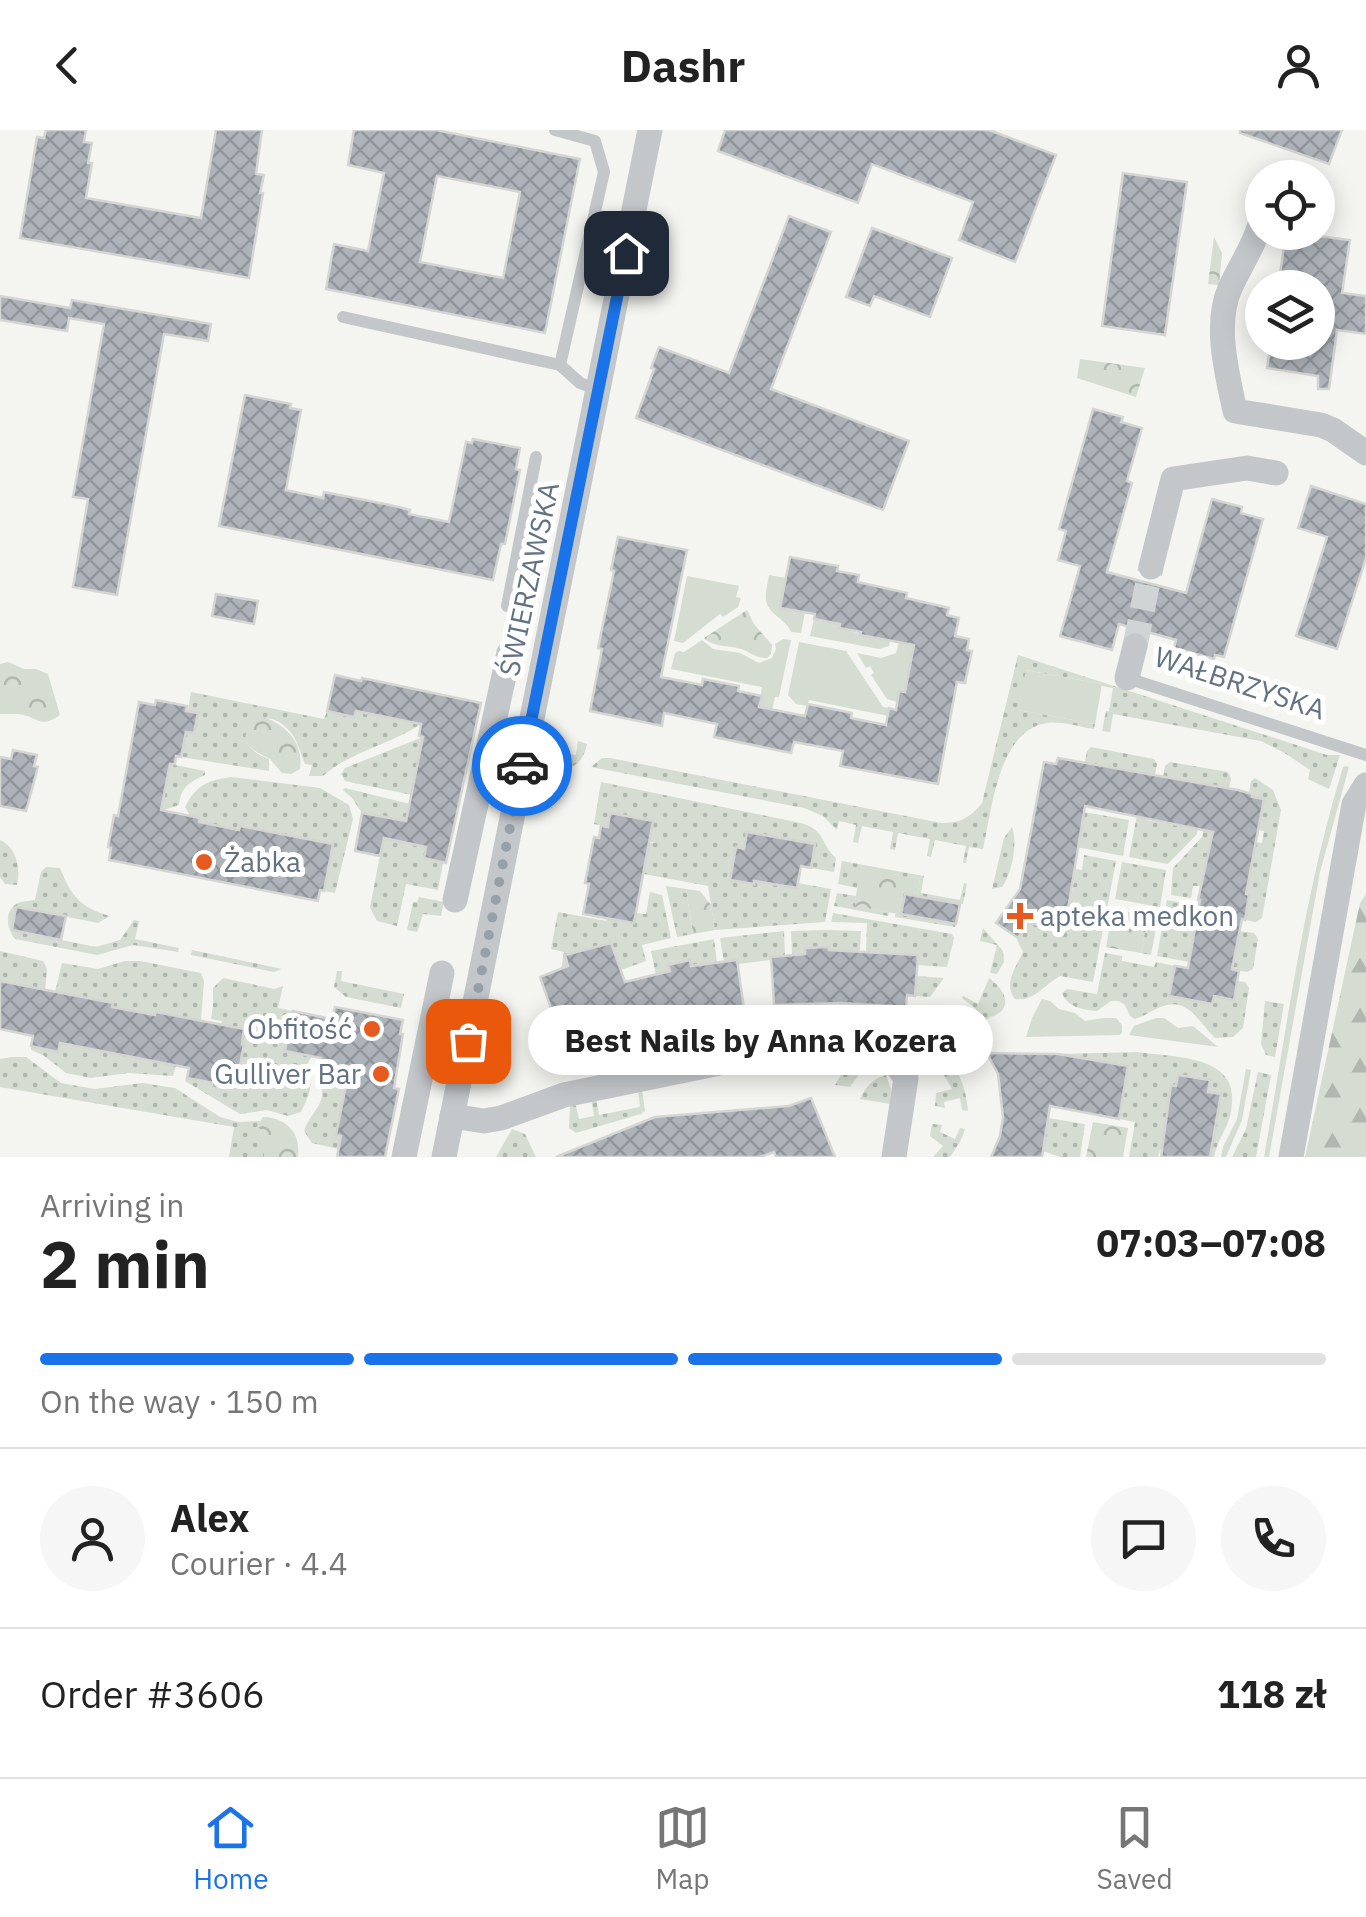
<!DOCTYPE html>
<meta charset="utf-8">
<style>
:root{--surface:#fff;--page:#f6f6f6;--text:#222;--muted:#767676;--line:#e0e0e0;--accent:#1a73e8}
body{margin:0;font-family:"IBM Plex Sans",sans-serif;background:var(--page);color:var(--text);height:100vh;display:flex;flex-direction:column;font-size:38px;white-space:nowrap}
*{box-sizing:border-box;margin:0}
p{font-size:32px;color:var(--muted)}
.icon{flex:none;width:55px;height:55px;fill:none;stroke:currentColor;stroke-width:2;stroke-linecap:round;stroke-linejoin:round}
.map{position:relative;height:1027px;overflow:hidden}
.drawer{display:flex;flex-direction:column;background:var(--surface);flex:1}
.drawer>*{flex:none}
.buttons{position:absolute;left:1245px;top:30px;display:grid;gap:20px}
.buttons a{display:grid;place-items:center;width:90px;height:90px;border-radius:50%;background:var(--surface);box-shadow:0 5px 25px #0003;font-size:50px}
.pin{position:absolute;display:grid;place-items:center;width:85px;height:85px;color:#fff;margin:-42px;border-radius:20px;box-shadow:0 5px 15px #0006}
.courier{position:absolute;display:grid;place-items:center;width:100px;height:100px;margin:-50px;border:8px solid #1a73e8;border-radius:50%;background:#fff;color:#222;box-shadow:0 2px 12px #0007}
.bubble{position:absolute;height:70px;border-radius:35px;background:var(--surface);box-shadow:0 5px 25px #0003;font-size:32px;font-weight:800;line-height:70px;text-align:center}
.overview em{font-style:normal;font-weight:800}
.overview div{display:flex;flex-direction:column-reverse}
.overview{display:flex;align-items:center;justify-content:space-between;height:170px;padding:0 40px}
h1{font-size:65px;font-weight:800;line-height:75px}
.bar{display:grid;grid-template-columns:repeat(4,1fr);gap:15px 10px;align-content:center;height:120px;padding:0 40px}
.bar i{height:12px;border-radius:8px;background:var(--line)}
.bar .on{background:var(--accent)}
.bar p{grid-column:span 4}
.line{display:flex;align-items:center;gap:25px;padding:0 40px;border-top:2px solid var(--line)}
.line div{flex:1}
.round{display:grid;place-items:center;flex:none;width:105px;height:105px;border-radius:52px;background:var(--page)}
header{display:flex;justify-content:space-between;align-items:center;height:130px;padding:0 40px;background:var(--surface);font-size:45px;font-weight:800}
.tabs{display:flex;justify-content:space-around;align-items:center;height:140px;border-top:2px solid var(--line);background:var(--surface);font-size:28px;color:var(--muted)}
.tabs a{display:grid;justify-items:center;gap:5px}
.tabs .on{color:var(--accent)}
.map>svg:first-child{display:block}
</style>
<header><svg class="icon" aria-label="back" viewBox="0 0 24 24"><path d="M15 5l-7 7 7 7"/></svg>Dashr<svg class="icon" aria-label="person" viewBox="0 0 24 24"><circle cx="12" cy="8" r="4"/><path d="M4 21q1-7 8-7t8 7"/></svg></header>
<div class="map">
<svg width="1366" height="1027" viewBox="0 0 1366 1027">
<defs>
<pattern id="forest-firs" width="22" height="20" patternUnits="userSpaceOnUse" patternTransform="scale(2.5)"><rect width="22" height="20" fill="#d5dcd1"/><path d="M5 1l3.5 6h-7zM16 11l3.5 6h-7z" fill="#b0b7af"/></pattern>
<pattern id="park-crowns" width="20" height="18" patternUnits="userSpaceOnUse" patternTransform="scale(2.5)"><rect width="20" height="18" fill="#d5dcd1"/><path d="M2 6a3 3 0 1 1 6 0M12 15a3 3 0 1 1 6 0" fill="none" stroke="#b0b7af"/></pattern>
<pattern id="garden-dots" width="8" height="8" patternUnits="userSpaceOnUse" patternTransform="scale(2.5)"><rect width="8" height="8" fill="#d5dcd1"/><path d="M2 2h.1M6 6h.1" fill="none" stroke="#b0b7af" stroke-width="1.8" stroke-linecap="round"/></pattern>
<pattern id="building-cross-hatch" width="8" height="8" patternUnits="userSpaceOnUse" patternTransform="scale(2.5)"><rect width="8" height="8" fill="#adb3b9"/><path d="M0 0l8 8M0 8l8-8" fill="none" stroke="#90969c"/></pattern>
</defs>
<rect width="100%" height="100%" fill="#f4f5f0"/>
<g fill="#d5dcd1">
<path d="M769 445 786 448 780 477 805 482 801 503 791 502C786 488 768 485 766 470 765 463 768 453 769 445Z"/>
<polygon points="687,446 739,456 736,467 741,468 738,477 723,487 720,484 683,513 674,511"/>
<polygon points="814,489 840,494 840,499 890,510 889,516 879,519 810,506"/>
<polygon points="783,509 791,510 779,567 775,567 772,580 759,577 762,557 671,539 675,523 679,521 684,522 702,510 713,519 740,523 759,533 772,528 776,519 775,514"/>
<polygon points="799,512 846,521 883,577 889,578 888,586 809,570 807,576 796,574 788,565"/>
<polygon points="899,512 914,515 905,562 899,561 897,572 887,569 871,545 874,543 870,536 866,538 857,523 881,528 896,523"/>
<polygon points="1025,540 1102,554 1095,594 1018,580"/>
<path d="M1346 636 1349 637 1320 742 1269 1027H1264C1287 897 1304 763 1343 637Z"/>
<polygon points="1042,869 1050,871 1059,879 1075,883 1085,891 1104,888 1116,888 1122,895 1122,903 1120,905 1026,907 1032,888"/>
<polygon points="1156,888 1164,888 1178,898 1193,896 1218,917 1129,905 1134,896"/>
<polygon points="1246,939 1251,940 1242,990 1226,1027 1221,1027 1223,1017 1237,989"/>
</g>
<polygon fill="url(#forest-firs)" points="1366,764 1366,1027 1305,1027 1360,773"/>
<g fill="url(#park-crowns)">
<polygon points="1214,107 1222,123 1219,155 1208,154"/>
<polygon points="1080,229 1145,238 1136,267 1077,248"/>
<path d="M747 480 754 494 772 515 771 524 767 528C756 528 753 524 744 520 729 514 717 519 704 508Z"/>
<path d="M8 532 24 539H36L48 544 60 585C38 600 39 586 18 584 12 584 6 584 0 584V534Z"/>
<path d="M263 587C287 595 304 614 300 639L291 644 282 643C280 641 272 631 270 629 254 620 242 618 246 596L253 590Z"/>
<polygon points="861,738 920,749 918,763 903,761 899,784 854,776"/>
<polygon points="686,759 700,761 711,775 715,800 693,804"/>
<polygon points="1113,779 1148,786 1141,823 1106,817"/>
<path d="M263 987C287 988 301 1003 298 1027H264V1010L258 995Z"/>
<polygon points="1093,992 1128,998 1123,1027 1086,1027"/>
</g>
<g fill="url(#garden-dots)">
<path d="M1018 525 1327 625H1340L1329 659 1308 649 1310 640 1283 622 1261 611 1113 584 1110 602 1102 601 1106 581H1109L1113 558 1102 556V554L1026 540 1018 580 1095 594 1094 599C1079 597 1062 591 1047 593 998 600 992 680 983 719L969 717 966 733H963L966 716 935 710 931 727 927 726 930 709 898 703 895 720 890 719 893 702 862 696 858 713 853 712 856 695 839 691 837 700 823 686 804 678 591 637 602 628H610L941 693C960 693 970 688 982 673Z"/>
<path d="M191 562 324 589 327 581 354 587 356 581 421 594C390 615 351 621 323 646H309L312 635 305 634C301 625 298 612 292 604 262 564 218 611 269 629V641L181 627Z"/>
<polygon points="423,607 412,665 345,651 341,644 345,638"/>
<path d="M578 611 587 614C582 639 565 642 544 638L547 619 576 625Z"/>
<polygon points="1091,617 1154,629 1157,634 1155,645 1085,632 1087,621"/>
<polygon points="1170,632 1228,642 1231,648 1229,659 1163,647 1165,636"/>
<path d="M170 634 205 641V645C188 653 181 657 179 675L161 681Z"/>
<path d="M231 647 320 658 349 675 353 689 335 763 324 761 240 696 239 700 199 692 200 688 190 686 185 677C197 654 207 651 231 647Z"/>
<polygon points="1255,648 1273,660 1281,680 1262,788 1256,792 1245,790 1249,766 1246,764 1256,712 1262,713 1264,701 1258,700 1263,669 1252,667 1252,663 1249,662 1251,651"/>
<path d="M601 652 801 693C826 700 820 714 836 728L834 742 811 738 814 714 747 702 744 719 736 718 730 749 753 754 754 751 796 758 798 753 831 759 825 792 715 800 708 756 644 744 646 732 641 730 642 724H647L649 713H655L649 711 653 691 611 683 608 697 594 694Z"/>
<polygon points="345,658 410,674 427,714 424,728 443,733 438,760 406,754 397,796 377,791 370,778 387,688 362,683 352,668 343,660"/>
<polygon points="1072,680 1129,690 1123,726 1071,716"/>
<polygon points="1137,685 1146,686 1146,690 1191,698 1200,687 1197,704 1168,734 1129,727"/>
<path d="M1012 697C1018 714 1012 743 1002 757L992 759 1004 708Z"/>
<polygon points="1204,697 1213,698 1205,744 1203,744 1200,756 1193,756 1191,768 1171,765 1173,738 1202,707"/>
<path d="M0 710C16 717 21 738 17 755L5 754 0 747Z"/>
<path d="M1084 725 1116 731 1093 852 1060 846C1045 854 1034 872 1015 869 1003 854 1016 837 1023 822L1017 810 1029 793 1048 797 1050 788 1073 792 1075 780 1069 779 1076 739 1082 740Z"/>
<polygon points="842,731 924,746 921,763 960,770 964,753 967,754 963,774 905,765 902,785 956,794 955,797 895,787 895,784 899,783 903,760 918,763 920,749 862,739 857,758 838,754"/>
<polygon points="1122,732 1166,740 1160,777 1115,769"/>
<path d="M46 737 60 738C71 766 81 778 110 786L98 793 17 777 12 800 96 817 120 810 134 790 139 791 135 809 179 818 178 822 133 815 97 825 15 809C7 799 3 781 18 773 23 771 29 771 35 770L41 742Z"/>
<polygon points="666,756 686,759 693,804 677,807"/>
<polygon points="650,762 662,765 671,808 642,815 646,831 621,840 614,820 561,839 564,822 551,819 558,782 606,791 608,788 634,793 636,783 646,784"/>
<polygon points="837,763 856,766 855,776 889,782 888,786 834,776"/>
<polygon points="419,767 444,772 441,786 423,784 417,802 407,800 413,772 417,772"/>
<polygon points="1167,770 1199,776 1189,832 1157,826"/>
<polygon points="833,783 952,804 954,808 947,837 917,835 917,825 866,821 867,793 831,792"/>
<polygon points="1148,786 1158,788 1151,825 1141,823"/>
<polygon points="983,798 1003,821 1004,832 997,844 990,843 997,815 980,811"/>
<polygon points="826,800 861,801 860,821 829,820 827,817 807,829 806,817 805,825 792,825 791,801"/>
<polygon points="784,801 785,826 772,827 771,830 738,834 737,830 724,832 720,808"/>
<polygon points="1239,801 1254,803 1258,809 1253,839 1247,842 1232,839"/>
<polygon points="714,809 717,833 692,841 689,830 672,845 669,834 670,842 656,845 651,821"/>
<polygon points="192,820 282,839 274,842 191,825"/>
<polygon points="0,821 43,831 47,839 45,860 2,851 0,854"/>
<path d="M1105 823 1122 826V831L1154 837 1156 832 1175 836 1170 865 1213 866 1234 870 1237 851 1245 852 1249 858 1243 898 1233 907 1215 908C1201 895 1190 870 1167 875 1156 877 1146 886 1135 889L1130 886 1125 875 1119 871H1111L1097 881C1083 880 1067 877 1062 863L1067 859 1097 864Z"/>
<polygon points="125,831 140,831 201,843 204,851 201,890 157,882 155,885 112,877 112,873 55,862 62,833 98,839"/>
<polygon points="337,841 342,841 341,851 404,864 401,878 346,867 334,857"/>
<polygon points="916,846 944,848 930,867 915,866"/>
<path d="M223 848 274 859 283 856 278 878 293 881 312 926 306 936C315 954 309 966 301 982L288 986 267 980 240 984 185 951 187 948 236 956 244 915 242 914 244 900 221 895 222 891 211 889 213 876V858Z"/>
<path d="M989 848C999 855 1014 872 999 883 987 891 995 881 985 892 981 896 978 901 974 906H949L934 899 940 892 953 905 976 879 962 868 963 866 978 874Z"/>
<polygon points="1265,871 1284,874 1275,927 1266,925 1261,914"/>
<polygon points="63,898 180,923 173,946 128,943 91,948 66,943 43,925 31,920 31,916 58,922"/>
<path d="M943 922C959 940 966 957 968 981L962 980 960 968 944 972 945 978 935 976 936 963 952 959 940 938Z"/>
<path d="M1137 922C1176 928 1243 924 1231 982 1228 998 1217 1010 1214 1027H1210L1221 964 1208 962 1210 950 1178 945 1176 956H1171L1168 972 1173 973 1165 1021 1160 1020 1158 1027H1129L1135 992 1119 989 1128 936 1060 924Z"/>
<polygon points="11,927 26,927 61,953 95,959 142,953 175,958 220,987 238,992 260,991 258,995 264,1010 264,1027 229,1027 234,997 0,957 0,929"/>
<polygon points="857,927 876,933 860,943 850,957 835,955 846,936"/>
<path d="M320 934 367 943 343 971 340 984 343 985 336 1004 341 1006 338 1019 312 1013 304 1001C308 988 318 980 321 970 325 958 318 946 320 934Z"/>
<polygon points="1258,942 1271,945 1256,1027 1232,1027 1246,999"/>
<path d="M886 945 891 959 890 974 860 969C866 956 872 949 886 945Z"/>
<polygon points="638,959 642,959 645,981 641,984 576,1003 569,998 570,974 575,972 579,989 594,986 591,969 596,968 599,985 640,977"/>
<polygon points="1048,988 1085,994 1080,1027 1060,1027 1043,1021"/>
<polygon points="932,994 942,995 940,1002 955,1009 960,998 965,999 960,1012 950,1027 933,1027 943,1016 930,1006"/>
<polygon points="512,999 525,1004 536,1027 496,1027"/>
</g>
<g fill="url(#building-cross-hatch)" stroke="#d5d6d3" stroke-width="2.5" fill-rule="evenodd">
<polygon points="46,0 86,0 84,12 92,13 88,33 92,33 86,68 201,88 216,0 262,0 256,44 264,45 260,63 263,63 249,148 20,108 37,7 44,8"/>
<path d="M354 0H436L580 29 545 203 326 159 334 114 368 121 384 43 348 35ZM437 46 520 62 503 148 420 132Z"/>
<polygon points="725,0 989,0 1056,25 1015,132 959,110 973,72 872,34 858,73 718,21"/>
<polygon points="1240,0 1342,0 1329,34 1240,3"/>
<polygon points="1123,43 1187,52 1165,205 1102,196"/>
<polygon points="789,86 831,102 771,259 909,311 883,380 636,288 654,239 651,238 659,217 729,243"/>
<polygon points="872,98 952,128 930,187 874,166 870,176 846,167"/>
<polygon points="1286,102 1350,110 1342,163 1366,166 1366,204 1337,200 1329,259 1318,259 1318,246 1267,238 1271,212 1318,212 1318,158 1278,158"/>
<polygon points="0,166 70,178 72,170 211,194 208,211 164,204 117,465 73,457 88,369 73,367 104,194 69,188 67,201 0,190"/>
<polygon points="245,265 291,274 290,278 301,280 286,360 323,368 324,362 390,375 410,380 409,384 449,392 466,312 472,313 473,309 520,318 516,339 520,340 505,414 501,414 493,450 219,396"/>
<polygon points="1093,279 1123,287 1121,292 1142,298 1127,351 1132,353 1107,442 1186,463 1212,369 1242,377 1241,383 1263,389 1224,527 1215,525 1214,529 1174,518 1176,510 1119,494 1112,520 1060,506 1080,436 1058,430 1066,401 1059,399"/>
<polygon points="1311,356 1366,374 1366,428 1337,519 1296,506 1327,407 1298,398"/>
<polygon points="618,407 687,420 661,547 702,555 703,549 739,556 738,561 762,566 759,577 805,586 808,574 852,583 851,588 886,595 889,578 896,580 899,561 905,562 914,515 860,505 861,502 839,498 840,494 814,489 815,484 780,478 790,427 838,436 837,441 859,445 858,452 907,463 906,468 949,478 947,485 959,488 955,506 969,509 967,520 972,521 965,553 957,552 938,654 840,636 843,621 794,612 791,623 714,607 717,594 664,583 662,596 590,581 602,519 598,518 614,441 611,440"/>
<polygon points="216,464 258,471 254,494 212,486"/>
<polygon points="335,545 361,551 362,548 481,573 446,733 424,728 426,717 384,708 380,726 355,721 362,683 406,691 423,607 419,606 421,594 356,581 354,587 327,581"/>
<polygon points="156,570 187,576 186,581 198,583 194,603 186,602 181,627 176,626 175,634 170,634 161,680 200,688 199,692 239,700 240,696 333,714 324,761 320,760 318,771 109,730 111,718 108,717 114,685 118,686 139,572 155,575"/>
<polygon points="13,620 37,625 34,636 38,637 26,681 0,676 0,627 11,629"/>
<polygon points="1058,628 1238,660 1252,664 1252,667 1264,669 1246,764 1249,765 1245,790 1242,789 1232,839 1239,841 1234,870 1214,866 1212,874 1169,866 1175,836 1188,838 1200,770 1198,770 1213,702 1085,676 1066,791 1050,788 1048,797 1029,793 1018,808 996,793 1020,759 1044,632 1056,634"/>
<polygon points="610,683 653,691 634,793 583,784 589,754 585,753 594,707 599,708 601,696 608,697"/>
<polygon points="747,702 815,714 811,738 801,736 797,758 754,751 754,754 730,750 736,717 744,719"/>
<polygon points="905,764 960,774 956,794 901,784"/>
<polygon points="16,777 66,786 61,810 12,800"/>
<polygon points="611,813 625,852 670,841 668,835 690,830 691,836 737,830 744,878 664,892 563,925 548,886 553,884 540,847 568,836 565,825"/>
<polygon points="829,817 829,820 918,825 915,866 907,865 906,877 840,873 774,875 771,827 805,824 805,818"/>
<polygon points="0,851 113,873 112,877 155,885 156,882 244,899 242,914 244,914 236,957 187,948 189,938 60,913 58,922 31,916 33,906 0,899"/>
<polygon points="335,877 403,890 400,904 403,904 394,958 399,959 385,1027 337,1027 341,1006 336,1005 349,940 320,934 321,928 285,921 293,881 332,889"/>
<polygon points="987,923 1058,924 1128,936 1119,989 1050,976 1042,1027 991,1027 1000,1006 1003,987 998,944"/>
<polygon points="1178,945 1210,950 1208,962 1221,964 1210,1027 1161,1027 1171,955 1176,956"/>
<polygon points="811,968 835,1027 776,1027 774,1022 760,1027 556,1027 655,987 789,976"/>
</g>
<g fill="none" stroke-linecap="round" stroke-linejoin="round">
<polyline stroke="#d0d4d4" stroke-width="25" stroke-dasharray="25 12" stroke-linecap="butt" points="1135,516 1151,437"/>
<g stroke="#c4c7ca" stroke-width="12">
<polyline points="555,0 595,11 604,42 560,235 580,253 598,260"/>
<polyline points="343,187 560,235"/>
<polyline points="507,476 536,327"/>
<polyline points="1127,548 1366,625"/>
</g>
<g stroke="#c4c7ca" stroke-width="25">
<path d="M1262 87C1256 113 1241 134 1230 158 1214 195 1227 243 1235 281L1321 295 1333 300 1366 323"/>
<polyline points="1151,437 1173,349 1247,338 1276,343"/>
<polyline points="1127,548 1135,516"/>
<polyline points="455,770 509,523"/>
<polyline points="452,986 484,991 501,988 564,965 744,928 830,915 878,918 891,928 906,948 894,1027"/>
<polyline points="404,1027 442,843"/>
<polyline points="444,1027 650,0"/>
<polyline points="1291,1027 1354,674 1366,655"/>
</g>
</g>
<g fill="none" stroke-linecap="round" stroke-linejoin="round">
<polyline stroke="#96a0a8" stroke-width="10" stroke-dasharray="0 18" points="468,911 522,636"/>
<polyline stroke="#1a73e8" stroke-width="12" points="522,636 626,123"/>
</g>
<g fill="#e6591f" stroke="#fff" stroke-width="4">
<circle cx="204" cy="732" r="10"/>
<path d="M1015 771h10v10h10v10h-10v10h-10v-10h-10v-10h10z"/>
<circle cx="372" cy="899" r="10"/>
<circle cx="381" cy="944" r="10"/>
</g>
<g text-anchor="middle" stroke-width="10" stroke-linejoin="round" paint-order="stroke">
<g font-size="28" fill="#637282" stroke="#fff">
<text transform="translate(529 449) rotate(-78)" y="10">ŚWIERZAWSKA</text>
<text transform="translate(1240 553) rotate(18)" y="10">WAŁBRZYSKA</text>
</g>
<g font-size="28" fill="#637282" stroke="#fff" text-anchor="start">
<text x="224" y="742">Żabka</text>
<text x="1040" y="796">apteka medkon</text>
<text x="352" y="909" text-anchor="end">Obfitość</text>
<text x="361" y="954" text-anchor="end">Gulliver Bar</text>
</g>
</g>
</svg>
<div class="buttons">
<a><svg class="icon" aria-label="locate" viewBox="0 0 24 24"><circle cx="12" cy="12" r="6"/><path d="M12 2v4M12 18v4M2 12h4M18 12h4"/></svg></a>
<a><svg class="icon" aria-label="layers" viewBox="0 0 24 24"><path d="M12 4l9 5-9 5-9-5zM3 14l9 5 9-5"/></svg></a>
</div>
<div class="pin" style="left:468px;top:911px;background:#ea580c"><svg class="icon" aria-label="bag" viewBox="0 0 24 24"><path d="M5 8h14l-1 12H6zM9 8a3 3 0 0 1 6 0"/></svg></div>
<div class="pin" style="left:626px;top:123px;background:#1f2937"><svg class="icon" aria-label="home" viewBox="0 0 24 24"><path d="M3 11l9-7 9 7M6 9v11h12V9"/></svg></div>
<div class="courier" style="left:522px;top:636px"><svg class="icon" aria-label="car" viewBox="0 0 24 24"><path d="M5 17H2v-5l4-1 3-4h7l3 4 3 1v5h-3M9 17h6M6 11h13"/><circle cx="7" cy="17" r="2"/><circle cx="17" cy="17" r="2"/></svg></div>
<div class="bubble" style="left:528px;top:875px;width:465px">Best Nails by Anna Kozera</div>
</div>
<section class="drawer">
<div class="overview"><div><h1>2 min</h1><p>Arriving in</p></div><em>07:03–07:08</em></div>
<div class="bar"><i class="on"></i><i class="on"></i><i class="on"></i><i></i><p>On the way · 150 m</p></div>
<div class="line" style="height:180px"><a class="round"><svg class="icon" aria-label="person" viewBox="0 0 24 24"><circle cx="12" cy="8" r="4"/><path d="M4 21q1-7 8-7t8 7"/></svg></a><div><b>Alex</b><p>Courier · 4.4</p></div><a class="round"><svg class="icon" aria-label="chat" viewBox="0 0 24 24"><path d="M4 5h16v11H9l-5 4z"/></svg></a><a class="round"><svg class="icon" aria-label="phone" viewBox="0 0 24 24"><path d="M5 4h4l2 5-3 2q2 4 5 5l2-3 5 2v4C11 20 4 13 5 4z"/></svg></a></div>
<div class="line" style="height:130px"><div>Order #3606</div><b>118 zł</b></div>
</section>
<nav class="tabs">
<a class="on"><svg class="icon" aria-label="home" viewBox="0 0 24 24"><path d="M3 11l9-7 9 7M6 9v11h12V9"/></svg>Home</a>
<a><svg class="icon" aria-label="map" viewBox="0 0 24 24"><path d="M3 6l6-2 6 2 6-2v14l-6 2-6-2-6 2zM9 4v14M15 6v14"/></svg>Map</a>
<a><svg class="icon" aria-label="saved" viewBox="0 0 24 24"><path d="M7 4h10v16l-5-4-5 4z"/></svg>Saved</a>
</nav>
